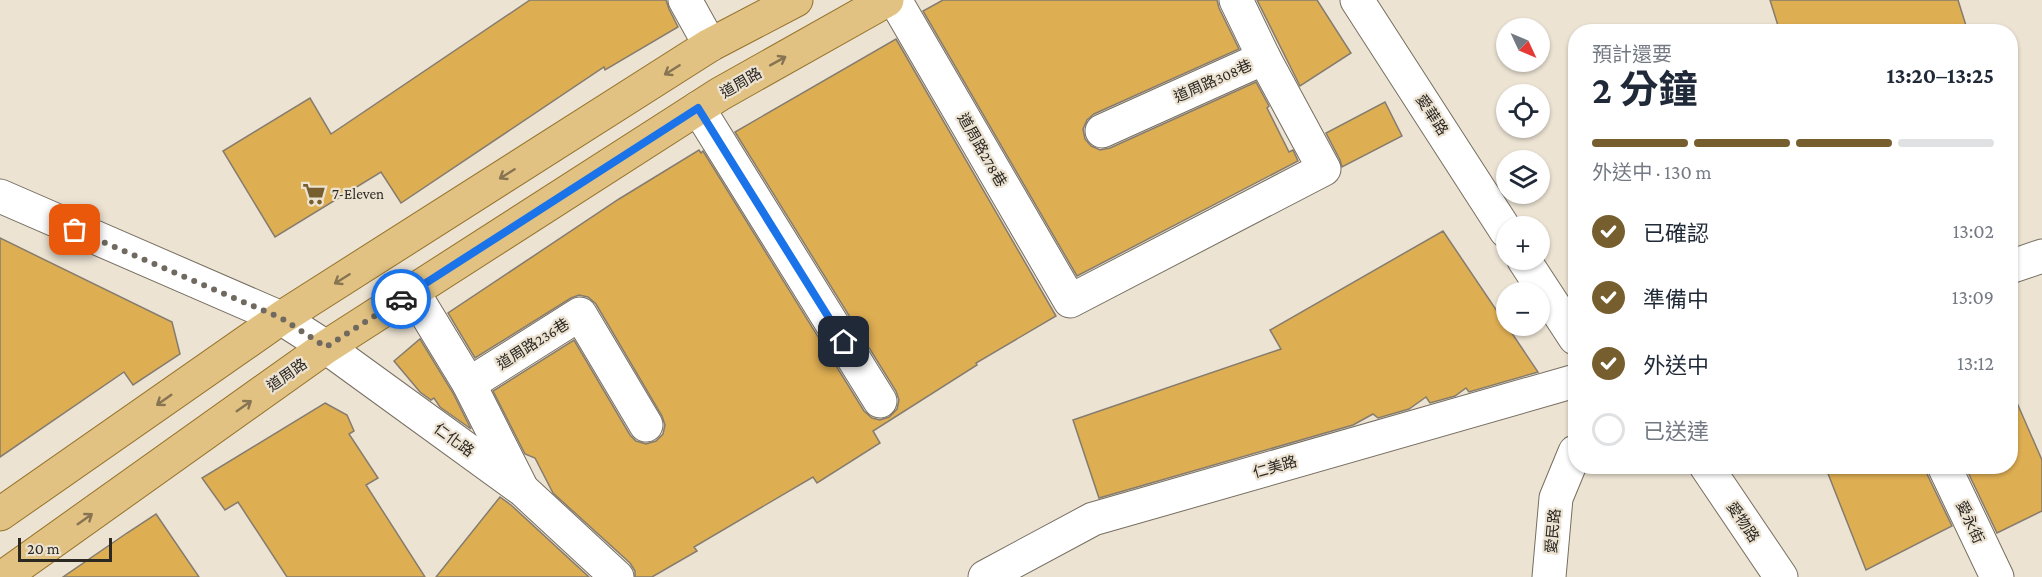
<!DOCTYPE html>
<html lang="zh-TW">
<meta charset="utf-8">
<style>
:root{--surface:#fff;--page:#f2f2f3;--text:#1f2937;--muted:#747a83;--line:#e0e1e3;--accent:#775e2f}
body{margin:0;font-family:"Crimson Pro","Noto Sans TC",serif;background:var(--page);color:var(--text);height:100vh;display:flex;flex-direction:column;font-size:22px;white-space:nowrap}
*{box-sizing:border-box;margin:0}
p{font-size:20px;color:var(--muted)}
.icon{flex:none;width:33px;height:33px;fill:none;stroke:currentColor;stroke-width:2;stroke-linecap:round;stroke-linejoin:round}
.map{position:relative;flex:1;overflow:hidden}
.drawer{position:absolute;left:1568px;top:24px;width:450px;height:450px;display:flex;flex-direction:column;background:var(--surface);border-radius:24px;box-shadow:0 2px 4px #0004}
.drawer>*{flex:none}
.needle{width:39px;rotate:134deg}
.controls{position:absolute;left:1496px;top:18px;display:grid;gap:12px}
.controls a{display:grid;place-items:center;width:54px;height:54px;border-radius:50%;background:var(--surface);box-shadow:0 2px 4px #0004;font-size:30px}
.scale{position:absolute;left:18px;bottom:15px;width:94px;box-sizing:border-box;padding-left:6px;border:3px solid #2b2721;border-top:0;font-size:16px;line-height:21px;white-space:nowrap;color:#2b2721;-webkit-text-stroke:4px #ece3d3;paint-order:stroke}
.pin{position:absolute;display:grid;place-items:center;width:51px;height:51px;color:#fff;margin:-26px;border-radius:12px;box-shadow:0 3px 9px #0006}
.courier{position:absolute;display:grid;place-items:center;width:60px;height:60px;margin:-30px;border:4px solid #1a73e8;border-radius:50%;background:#fff;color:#222;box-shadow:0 2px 8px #0007}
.summary em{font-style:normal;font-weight:700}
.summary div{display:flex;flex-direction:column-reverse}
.summary{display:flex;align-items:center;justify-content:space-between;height:102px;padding:0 24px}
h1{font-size:39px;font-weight:700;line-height:45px}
.bar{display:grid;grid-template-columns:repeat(4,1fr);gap:9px 6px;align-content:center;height:72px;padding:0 24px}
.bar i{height:8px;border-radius:4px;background:var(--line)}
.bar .current{background:var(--accent)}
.bar p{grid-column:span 4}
ol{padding:0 24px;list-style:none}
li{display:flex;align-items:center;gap:18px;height:66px}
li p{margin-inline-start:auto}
li .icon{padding:6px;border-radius:50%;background:var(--accent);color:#fff;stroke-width:4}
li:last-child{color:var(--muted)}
li i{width:33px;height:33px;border:3px solid var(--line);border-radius:50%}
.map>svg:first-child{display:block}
</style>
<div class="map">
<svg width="2042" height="577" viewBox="0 0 2042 577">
<rect width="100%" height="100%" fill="#ece3d3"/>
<g fill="#deae53" stroke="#857c6e" stroke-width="1.5">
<polygon points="530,0 666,0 669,9 678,27 605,70 604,67 401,203 381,172 275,237 223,151 310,98 331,134"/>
<polygon points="943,0 1217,0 1219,8 1239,49 1094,114 1087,120 1083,129 1085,139 1091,146 1100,150 1110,148 1256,82 1269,106 1267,108 1289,152 1293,150 1298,161 1077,276 923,11"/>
<polygon points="1257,0 1317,0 1351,53 1300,86"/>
<polygon points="1770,0 1958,0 1968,32 1780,32"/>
<polygon points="896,39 1056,316 976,363 977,365 873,431 880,443 817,483 813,477 694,547 697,551 652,577 635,577 635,571 630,563 553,493 535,458 525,454 493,391 574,340 630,435 636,441 646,444 656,441 663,434 665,425 662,416 596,304 588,297 579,295 571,298 475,358 448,313 619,199 699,150 701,153 703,151 864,411 872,418 880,420 889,417 897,409 899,400 896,391 735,132"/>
<polygon points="1385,102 1402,136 1342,167 1340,160 1326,133"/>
<polygon points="1443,231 1538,372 1469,392 1466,388 1455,396 1430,403 1426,397 1409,409 1378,418 1373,414 1353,425 1099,498 1073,420 1281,349 1270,330"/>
<polygon points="0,238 172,322 180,354 133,385 124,372 0,457"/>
<polygon points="420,339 453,393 471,429 440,407 434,398 431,400 420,392 394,361"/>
<polygon points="2010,387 2042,460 2042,511 1997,533 1965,466 2010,466"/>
<polygon points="325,403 347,415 354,431 349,434 378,478 366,485 425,577 287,577 238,502 225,510 202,478"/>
<polygon points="1825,466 1926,466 1927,474 1952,526 1866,570"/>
<polygon points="500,497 511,505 589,577 436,577"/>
<polygon points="156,514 199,577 63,577 127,533"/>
</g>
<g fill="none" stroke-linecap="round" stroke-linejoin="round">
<g stroke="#766e60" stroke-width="35">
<g id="minor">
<polyline points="685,0 710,45"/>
<polyline points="895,0 1070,301 1324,169 1264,58"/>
<polyline points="1357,0 1506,231"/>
<polyline points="698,108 880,401"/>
<polyline points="1102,131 1264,58 1236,0"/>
<polyline points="0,196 281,318 326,347 523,490 617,577"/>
<polyline points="1524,260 1575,338"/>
<polyline points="2010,267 2042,256"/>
<polyline points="413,292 469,384 580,314 646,425"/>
<polyline points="469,384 520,485"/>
<polyline points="1706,466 1781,577"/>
<polyline points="1944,466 1997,577"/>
<polyline points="985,577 1093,519 1575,381"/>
<polyline points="1549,577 1556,498 1575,452"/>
</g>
</g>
<g stroke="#95722a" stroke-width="35">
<g id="major">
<polyline points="0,514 281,318 710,45 796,0"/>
<polyline points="3,577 326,347 720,94 887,0"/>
</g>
</g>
<use href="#minor" stroke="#fff" stroke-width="33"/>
<use href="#major" stroke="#e2c282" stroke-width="33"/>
</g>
<defs><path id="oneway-shaft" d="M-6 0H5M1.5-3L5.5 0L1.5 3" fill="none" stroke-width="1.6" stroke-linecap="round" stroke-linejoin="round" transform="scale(1.5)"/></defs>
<g stroke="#867452">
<use href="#oneway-shaft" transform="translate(778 61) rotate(-29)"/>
<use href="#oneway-shaft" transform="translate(672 70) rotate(148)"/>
<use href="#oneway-shaft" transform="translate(507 174) rotate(148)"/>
<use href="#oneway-shaft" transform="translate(342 279) rotate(148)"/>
<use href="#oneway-shaft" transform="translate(164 400) rotate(145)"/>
<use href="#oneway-shaft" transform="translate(244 406) rotate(-35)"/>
<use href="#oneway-shaft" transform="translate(85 519) rotate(-35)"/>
</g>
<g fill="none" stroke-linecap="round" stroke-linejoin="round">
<polyline stroke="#6f695f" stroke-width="6" stroke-dasharray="0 10.8" points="75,230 281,318 326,347 401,299"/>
<polyline stroke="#1a73e8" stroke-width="8" points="401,299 698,108 844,342"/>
</g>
<defs>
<g id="supermarket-bare" transform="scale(1.8)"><path d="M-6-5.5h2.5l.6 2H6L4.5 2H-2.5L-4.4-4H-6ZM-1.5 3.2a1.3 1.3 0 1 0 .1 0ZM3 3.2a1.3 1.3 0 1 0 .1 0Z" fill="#775e2f" stroke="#ece3d3" stroke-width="2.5" paint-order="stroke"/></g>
</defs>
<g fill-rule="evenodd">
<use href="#supermarket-bare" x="314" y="194"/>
</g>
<g text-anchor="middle" stroke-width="4.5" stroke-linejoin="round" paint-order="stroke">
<g font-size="15" fill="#2b2721" stroke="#ece3d3">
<text transform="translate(1213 81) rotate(-24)" y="5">道周路308巷</text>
<text transform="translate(741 83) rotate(-30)" y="5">道周路</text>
<text transform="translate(1432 115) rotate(57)" y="5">愛華路</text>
<text transform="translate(982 150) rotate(60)" y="5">道周路278巷</text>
<text transform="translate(533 344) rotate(-32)" y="5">道周路236巷</text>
<text transform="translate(287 375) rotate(-35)" y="5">道周路</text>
<text transform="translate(454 440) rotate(36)" y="5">仁化路</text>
<text transform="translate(1275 467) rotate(-16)" y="5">仁美路</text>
<text transform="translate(1743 522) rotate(56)" y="5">愛物路</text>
<text transform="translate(1970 522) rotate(65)" y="5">愛永街</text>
<text transform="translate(1553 531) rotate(-85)" y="5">愛民路</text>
</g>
<g font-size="15" fill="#2b2721" stroke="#ece3d3" text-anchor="start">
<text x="332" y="199">7-Eleven</text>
</g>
</g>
</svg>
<div class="controls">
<a><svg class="needle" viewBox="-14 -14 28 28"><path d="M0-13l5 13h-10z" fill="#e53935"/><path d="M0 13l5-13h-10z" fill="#747a83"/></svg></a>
<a><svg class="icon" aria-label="locate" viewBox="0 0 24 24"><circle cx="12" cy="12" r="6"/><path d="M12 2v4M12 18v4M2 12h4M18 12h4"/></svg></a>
<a><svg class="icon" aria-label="layers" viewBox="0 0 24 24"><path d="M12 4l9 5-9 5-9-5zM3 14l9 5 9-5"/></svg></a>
<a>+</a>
<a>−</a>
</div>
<div class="scale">20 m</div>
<div class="pin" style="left:75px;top:230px;background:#ea580c"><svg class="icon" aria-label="bag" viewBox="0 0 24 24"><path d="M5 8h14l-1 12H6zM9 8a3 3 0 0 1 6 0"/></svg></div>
<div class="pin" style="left:844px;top:342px;background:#1f2937"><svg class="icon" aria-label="home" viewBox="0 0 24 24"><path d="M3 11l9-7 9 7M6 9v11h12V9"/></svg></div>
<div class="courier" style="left:401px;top:299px"><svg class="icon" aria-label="car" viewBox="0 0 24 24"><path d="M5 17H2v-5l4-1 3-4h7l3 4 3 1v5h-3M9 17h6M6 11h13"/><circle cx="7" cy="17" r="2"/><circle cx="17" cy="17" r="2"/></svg></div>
<section class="drawer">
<div class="summary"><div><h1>2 分鐘</h1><p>預計還要</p></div><em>13:20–13:25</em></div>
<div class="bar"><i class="current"></i><i class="current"></i><i class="current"></i><i></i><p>外送中 · 130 m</p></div>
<ol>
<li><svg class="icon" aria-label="check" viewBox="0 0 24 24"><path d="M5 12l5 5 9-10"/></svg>已確認<p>13:02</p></li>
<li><svg class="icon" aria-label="check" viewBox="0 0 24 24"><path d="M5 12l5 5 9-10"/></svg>準備中<p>13:09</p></li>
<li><svg class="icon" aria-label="check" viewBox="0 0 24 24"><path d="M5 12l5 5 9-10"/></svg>外送中<p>13:12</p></li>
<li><i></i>已送達</li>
</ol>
</section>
</div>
